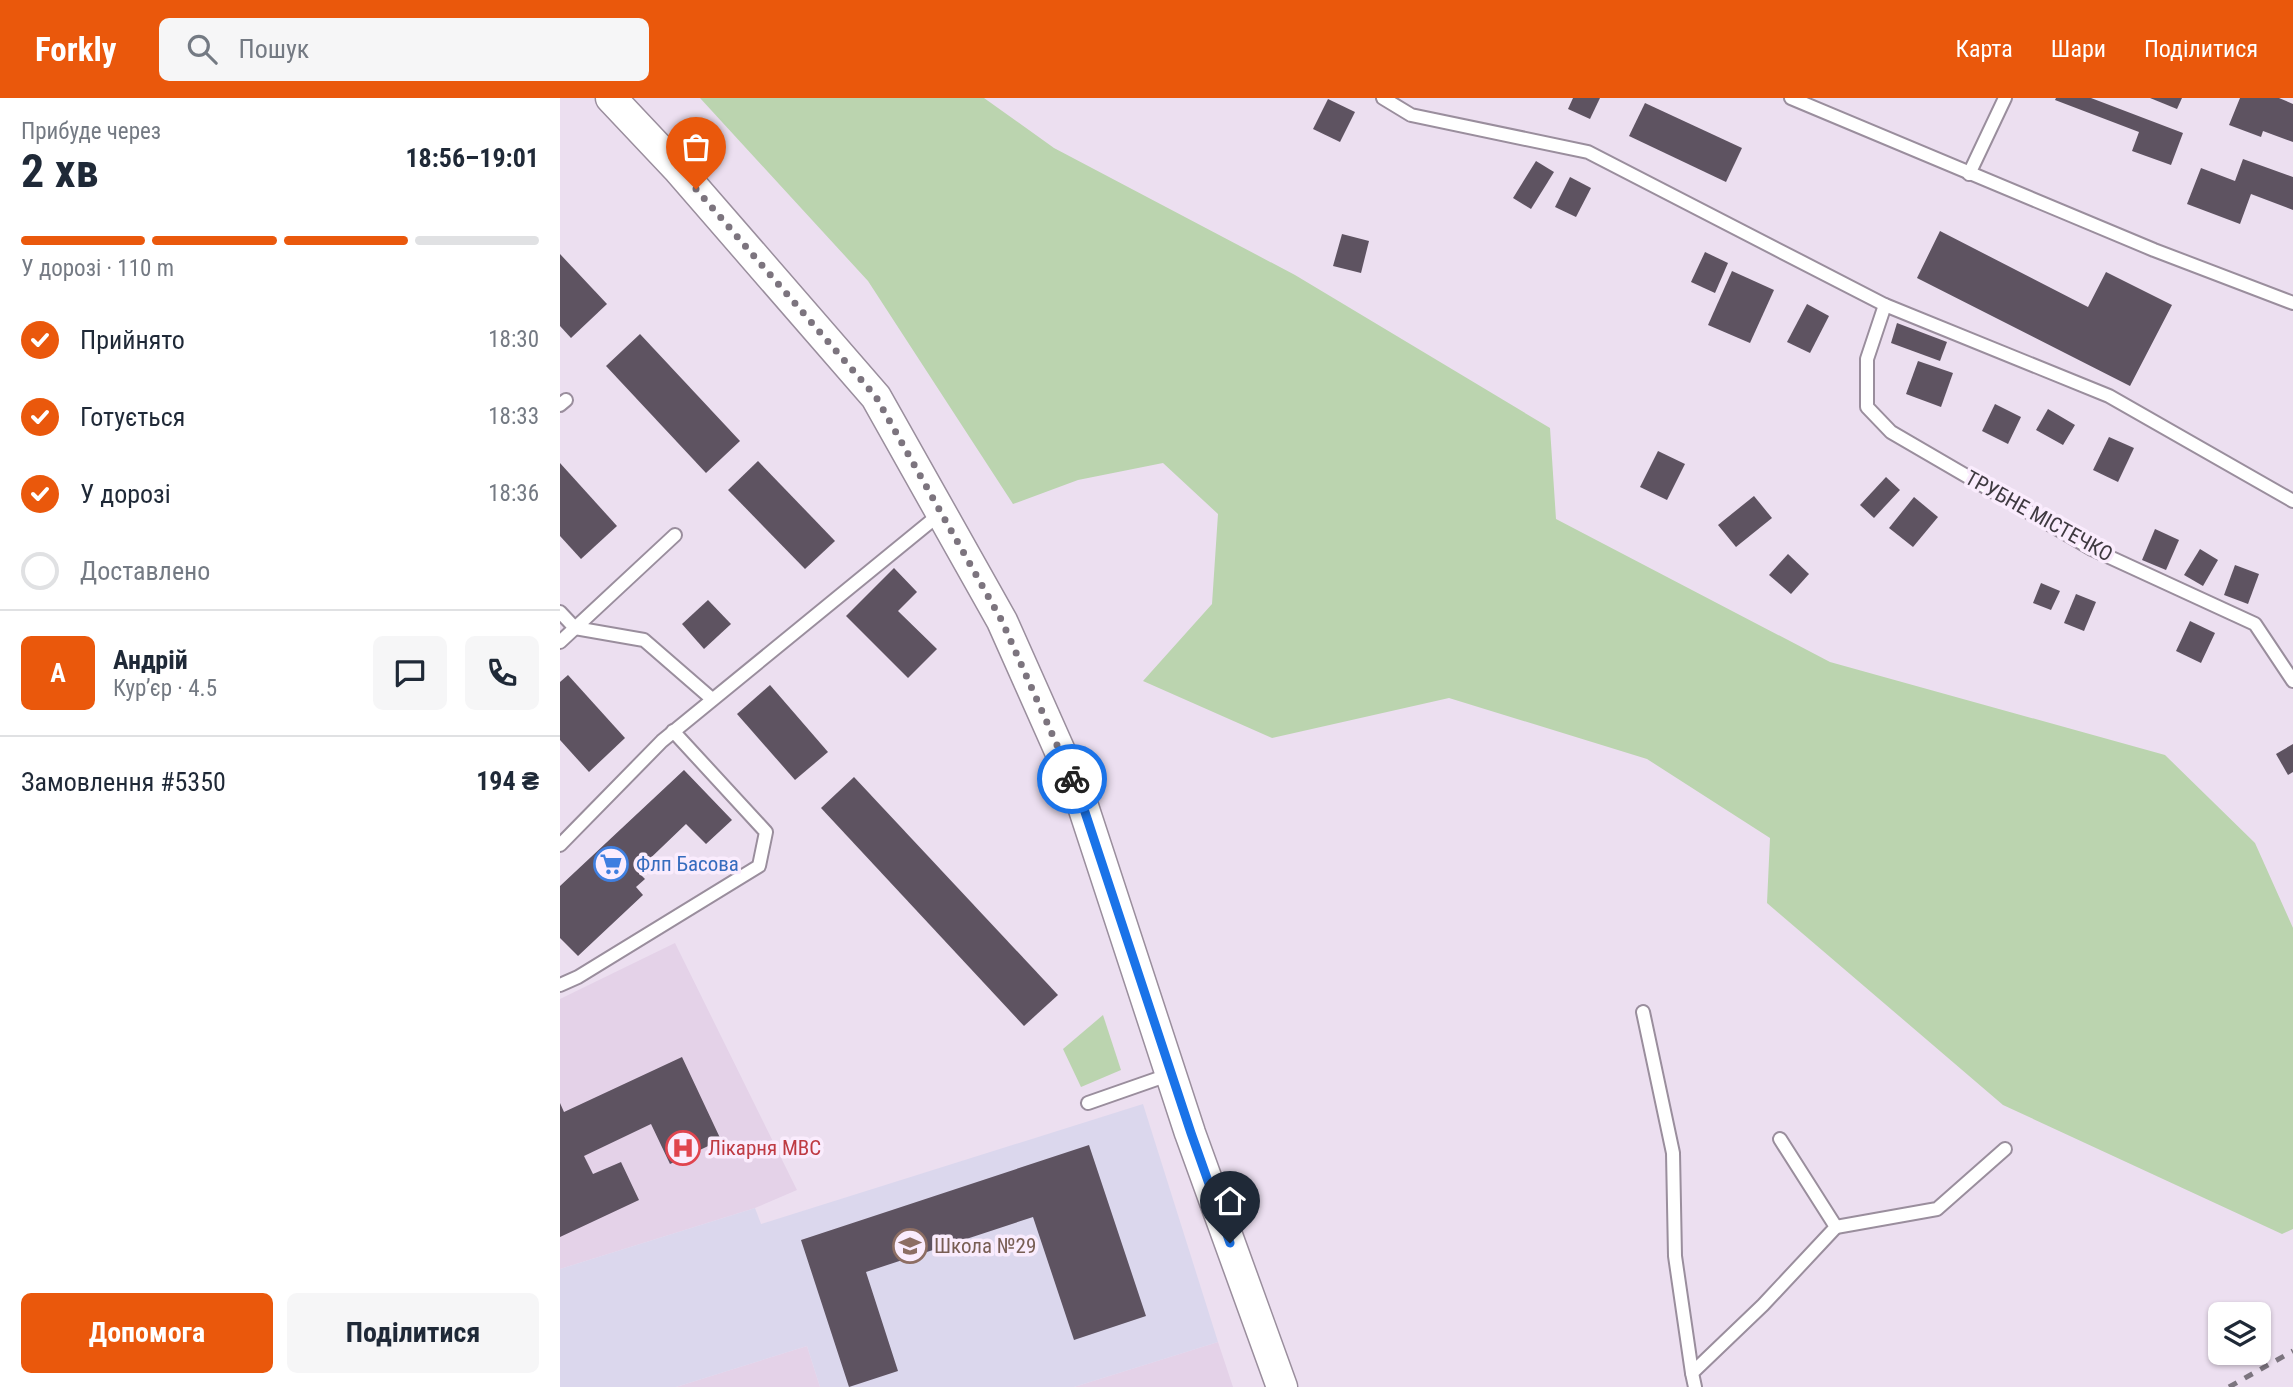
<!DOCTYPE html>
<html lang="uk">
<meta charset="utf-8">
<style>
:root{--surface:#fff;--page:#f6f6f7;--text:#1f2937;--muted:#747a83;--line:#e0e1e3;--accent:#ea580c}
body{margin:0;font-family:"Roboto Condensed",sans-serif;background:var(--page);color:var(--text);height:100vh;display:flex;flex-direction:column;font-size:26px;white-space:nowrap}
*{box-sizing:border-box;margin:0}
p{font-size:23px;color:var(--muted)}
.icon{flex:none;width:38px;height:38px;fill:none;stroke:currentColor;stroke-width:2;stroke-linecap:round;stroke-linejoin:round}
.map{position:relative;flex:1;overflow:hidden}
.side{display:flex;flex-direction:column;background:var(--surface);width:560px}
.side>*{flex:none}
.fabs{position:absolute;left:1648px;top:1204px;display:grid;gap:14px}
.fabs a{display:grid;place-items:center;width:63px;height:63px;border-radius:10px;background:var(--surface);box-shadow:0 2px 5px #0004;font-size:35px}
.pin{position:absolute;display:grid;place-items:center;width:60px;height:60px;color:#fff;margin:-72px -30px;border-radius:50% 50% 50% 0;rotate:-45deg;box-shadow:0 0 7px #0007}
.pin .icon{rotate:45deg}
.courier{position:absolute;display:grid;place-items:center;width:70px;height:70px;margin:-35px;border:5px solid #1a73e8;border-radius:50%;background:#fff;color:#222;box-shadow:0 2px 9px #0007}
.summary em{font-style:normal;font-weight:700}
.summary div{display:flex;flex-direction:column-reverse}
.summary{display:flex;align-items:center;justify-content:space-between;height:119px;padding:0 21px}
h1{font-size:46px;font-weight:700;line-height:52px}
.bar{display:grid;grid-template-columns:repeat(4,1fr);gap:10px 7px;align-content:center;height:84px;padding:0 21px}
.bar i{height:9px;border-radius:5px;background:var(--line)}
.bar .on{background:var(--accent)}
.bar p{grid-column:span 4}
.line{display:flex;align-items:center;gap:18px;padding:0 21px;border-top:2px solid var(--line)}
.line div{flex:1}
.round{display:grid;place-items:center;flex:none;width:74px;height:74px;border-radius:10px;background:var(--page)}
ol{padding:0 21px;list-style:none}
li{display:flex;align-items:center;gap:21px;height:77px}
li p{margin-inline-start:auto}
li .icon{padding:7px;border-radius:50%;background:var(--accent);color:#fff;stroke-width:4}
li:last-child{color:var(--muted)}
li i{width:38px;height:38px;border:4px solid var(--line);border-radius:50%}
.cta{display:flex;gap:14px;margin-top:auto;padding:14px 21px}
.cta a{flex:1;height:80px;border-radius:10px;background:var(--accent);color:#fff;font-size:28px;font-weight:700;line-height:80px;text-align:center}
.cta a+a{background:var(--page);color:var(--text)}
header{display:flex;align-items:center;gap:42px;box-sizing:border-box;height:98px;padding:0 35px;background:var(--accent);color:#fff}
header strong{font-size:33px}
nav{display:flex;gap:38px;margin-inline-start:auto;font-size:24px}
.search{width:490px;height:63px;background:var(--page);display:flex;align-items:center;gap:18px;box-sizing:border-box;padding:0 24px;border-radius:10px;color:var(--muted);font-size:26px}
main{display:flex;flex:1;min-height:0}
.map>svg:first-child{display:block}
</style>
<header>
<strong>Forkly</strong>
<div class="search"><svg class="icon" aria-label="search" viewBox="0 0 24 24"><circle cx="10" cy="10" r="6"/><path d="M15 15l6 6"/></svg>Пошук</div>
<nav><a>Карта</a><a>Шари</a><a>Поділитися</a></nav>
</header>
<main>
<section class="side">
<div class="summary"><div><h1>2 хв</h1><p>Прибуде через</p></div><em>18:56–19:01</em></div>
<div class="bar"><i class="on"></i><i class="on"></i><i class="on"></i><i></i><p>У дорозі · 110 m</p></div>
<ol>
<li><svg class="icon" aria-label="check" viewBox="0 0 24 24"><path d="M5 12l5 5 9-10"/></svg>Прийнято<p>18:30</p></li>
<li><svg class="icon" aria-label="check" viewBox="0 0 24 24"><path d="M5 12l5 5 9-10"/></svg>Готується<p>18:33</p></li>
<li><svg class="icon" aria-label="check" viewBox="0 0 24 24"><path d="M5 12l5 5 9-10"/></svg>У дорозі<p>18:36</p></li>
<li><i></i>Доставлено</li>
</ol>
<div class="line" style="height:126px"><b class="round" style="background:var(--accent);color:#fff">А</b><div><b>Андрій</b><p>Кур’єр · 4.5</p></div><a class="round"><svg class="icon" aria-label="chat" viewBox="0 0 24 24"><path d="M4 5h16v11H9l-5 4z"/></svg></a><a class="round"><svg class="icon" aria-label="phone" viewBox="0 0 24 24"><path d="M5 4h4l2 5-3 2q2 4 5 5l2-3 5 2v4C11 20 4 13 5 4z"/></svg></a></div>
<div class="line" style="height:91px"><div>Замовлення #5350</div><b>194 ₴</b></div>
<div class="cta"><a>Допомога</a><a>Поділитися</a></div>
</section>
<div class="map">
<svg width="1733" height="1289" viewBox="0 0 1733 1289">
<rect width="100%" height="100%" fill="#ecdff0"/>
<g fill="#e4d2e8">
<polygon points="115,845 237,1092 195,1110 0,1171 0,901"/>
<polygon points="658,1244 673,1289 514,1289"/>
<polygon points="247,1248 260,1289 116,1289"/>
</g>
<polygon fill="#dbd7ed" points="583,1006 658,1244 514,1289 260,1289 247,1248 116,1289 0,1289 0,1171 195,1110 201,1126"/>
<g fill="#bbd4af">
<polygon points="140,0 424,0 494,50 735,177 990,330 996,421 1270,564 1605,657 1695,745 1733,830 1733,1131 1722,1136 1443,1007 1207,805 1210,740 1087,661 889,600 712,640 583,583 652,506 658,416 603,365 518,382 453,406 308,183"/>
<polygon points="543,917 561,972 521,989 503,951"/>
</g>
<g fill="#5e5361">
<polygon points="1013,0 1040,0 1030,21 1008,11"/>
<polygon points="1496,0 1531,0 1623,35 1611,67 1572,53 1579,34 1495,2"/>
<polygon points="1590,0 1622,0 1617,11"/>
<polygon points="1680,0 1719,0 1733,6 1733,44 1703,33 1701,39 1669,27"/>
<polygon points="768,1 795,14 780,44 753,31"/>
<polygon points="1085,5 1182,50 1166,84 1069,38"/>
<polygon points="1683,61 1733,79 1733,112 1691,96 1680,126 1627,106 1641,70 1675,83"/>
<polygon points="976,63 994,74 971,111 953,100"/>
<polygon points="1010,79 1031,90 1016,119 995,109"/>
<polygon points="1380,133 1528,209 1546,174 1612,207 1570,288 1357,180"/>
<polygon points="782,136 809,143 801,175 773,168"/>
<polygon points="1145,154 1168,165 1155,195 1131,184"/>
<polygon points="0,156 47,206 11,240 0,228"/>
<polygon points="1172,173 1214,192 1190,245 1148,227"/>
<polygon points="1247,206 1269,218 1250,255 1227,244"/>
<polygon points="1337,225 1387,244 1380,263 1331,245"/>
<polygon points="80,236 180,343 146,375 46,268"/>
<polygon points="1358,263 1393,275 1381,309 1346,296"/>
<polygon points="1435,306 1461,319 1448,346 1422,333"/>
<polygon points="1488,311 1515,327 1503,347 1476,332"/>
<polygon points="1549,339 1574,350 1558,384 1533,372"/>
<polygon points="1098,353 1125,366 1107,402 1080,389"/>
<polygon points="198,363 275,443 245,471 168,392"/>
<polygon points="0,365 57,428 21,461 0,438"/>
<polygon points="1326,379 1340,392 1314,420 1300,407"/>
<polygon points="1194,398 1212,420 1176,449 1158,427"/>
<polygon points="1354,399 1378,419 1353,449 1329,430"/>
<polygon points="1595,431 1619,442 1606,472 1582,462"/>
<polygon points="1640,451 1658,462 1643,488 1624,477"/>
<polygon points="1228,456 1249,476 1231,496 1209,477"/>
<polygon points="1675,467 1699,476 1688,506 1664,497"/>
<polygon points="334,470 357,494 338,513 377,551 348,580 286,518"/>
<polygon points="1481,485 1500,493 1491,512 1473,505"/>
<polygon points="1516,496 1536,504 1524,533 1504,525"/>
<polygon points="148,502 171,526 144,551 122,526"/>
<polygon points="1630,523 1655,535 1641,565 1616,553"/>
<polygon points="8,577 65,640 29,674 0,642 0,584"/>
<polygon points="210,587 268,654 235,682 177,616"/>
<polygon points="1733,646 1733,674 1728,677 1716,656"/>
<polygon points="124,672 172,722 146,746 126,726 77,773 85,781 76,789 83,797 18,858 0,840 0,788"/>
<polygon points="294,679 498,897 464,928 261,710"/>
<polygon points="122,959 161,1042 110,1066 91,1026 24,1058 33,1076 61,1064 79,1102 0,1139 0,1005 4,1014"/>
<polygon points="529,1047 586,1218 514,1242 473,1119 306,1174 338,1273 289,1289 241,1142"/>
</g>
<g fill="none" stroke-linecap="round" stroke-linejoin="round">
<g stroke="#9a8e9d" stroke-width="16">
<g id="service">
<polyline points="823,0 851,17 1028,54 1325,207 1307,261 1307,309 1331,334 1532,451 1695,526 1733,583"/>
<polyline points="1231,0 1594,152 1733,205"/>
<polyline points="1409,76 1445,0"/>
<polyline points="1325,207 1549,298 1733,403"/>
<polyline points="0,307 6,302"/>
<polyline points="0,514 15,530 84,542 152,601"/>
<polyline points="0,544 115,437"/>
<polyline points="0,747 102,643 381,415"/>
<polyline points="0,887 18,879 199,768 206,734 113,633"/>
<polyline points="1083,914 1113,1055 1115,1158 1132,1275"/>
<polyline points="528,1005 611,976"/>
<polyline points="1276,1129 1377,1111 1445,1051"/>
<polyline points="1135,1289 1132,1275 1203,1207 1276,1129 1220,1041"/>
</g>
</g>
<g stroke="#9a8e9d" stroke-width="33">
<polyline id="tertiary" points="51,0 118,71 316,299 442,523 519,696 630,1035 722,1289"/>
</g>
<use href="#service" stroke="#fff" stroke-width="12"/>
<use href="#tertiary" stroke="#fff" stroke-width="30"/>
<polyline stroke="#7c757f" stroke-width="5" stroke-dasharray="9 9" stroke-linecap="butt" points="1669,1289 1733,1253"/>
</g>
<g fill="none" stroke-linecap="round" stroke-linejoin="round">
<polyline stroke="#7c747e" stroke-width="7" stroke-dasharray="0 12.6" points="136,91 316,299 442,523 512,681"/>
<polyline stroke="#1a73e8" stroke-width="9" points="512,681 519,696 631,1035 670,1145"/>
</g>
<defs>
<g id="supermarket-ring" transform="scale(1.75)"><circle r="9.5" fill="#faecfd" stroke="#3f7fe0" stroke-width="1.5"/><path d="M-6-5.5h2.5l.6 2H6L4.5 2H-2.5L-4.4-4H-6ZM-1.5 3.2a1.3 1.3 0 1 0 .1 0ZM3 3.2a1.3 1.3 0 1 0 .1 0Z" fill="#3f7fe0"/></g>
<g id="hospital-ring" transform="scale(1.75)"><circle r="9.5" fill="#faecfd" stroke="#e0444e" stroke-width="1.5"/><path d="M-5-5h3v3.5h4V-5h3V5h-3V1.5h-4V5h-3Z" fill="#e0444e"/></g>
<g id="school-ring" transform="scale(1.75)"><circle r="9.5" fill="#faecfd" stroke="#8d6e63" stroke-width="1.5"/><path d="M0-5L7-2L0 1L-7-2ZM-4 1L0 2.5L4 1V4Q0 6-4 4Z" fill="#8d6e63"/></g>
</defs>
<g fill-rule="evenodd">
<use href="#supermarket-ring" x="51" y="766"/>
<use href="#hospital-ring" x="123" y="1050"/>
<use href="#school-ring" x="350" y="1148"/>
</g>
<g text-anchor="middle" stroke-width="7" stroke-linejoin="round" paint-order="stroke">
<g font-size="21" fill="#3f3a41" stroke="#faecfd">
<text transform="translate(1479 418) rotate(29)" y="7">ТРУБНЕ МІСТЕЧКО</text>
</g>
<g font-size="21" fill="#366cbe" stroke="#faecfd" text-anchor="start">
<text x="76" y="773">Флп Басова</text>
</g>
<g font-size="21" fill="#be3a42" stroke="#faecfd" text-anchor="start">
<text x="148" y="1057">Лікарня МВС</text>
</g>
<g font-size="21" fill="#785e54" stroke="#faecfd" text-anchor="start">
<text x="374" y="1155">Школа №29</text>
</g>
</g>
</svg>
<div class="fabs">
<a><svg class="icon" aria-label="layers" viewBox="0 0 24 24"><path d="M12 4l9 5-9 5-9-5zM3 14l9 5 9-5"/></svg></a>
</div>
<div class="pin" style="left:136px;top:91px;background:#ea580c"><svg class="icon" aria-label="bag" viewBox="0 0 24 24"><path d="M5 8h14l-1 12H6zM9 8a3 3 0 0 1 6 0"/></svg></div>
<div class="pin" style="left:670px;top:1145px;background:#1f2937"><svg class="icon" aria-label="home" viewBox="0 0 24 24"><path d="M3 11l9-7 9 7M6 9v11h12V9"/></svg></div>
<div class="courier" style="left:512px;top:681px"><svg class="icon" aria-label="bike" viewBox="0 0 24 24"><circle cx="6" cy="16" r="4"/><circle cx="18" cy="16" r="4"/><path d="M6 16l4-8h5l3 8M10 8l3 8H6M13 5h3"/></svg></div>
</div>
</main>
